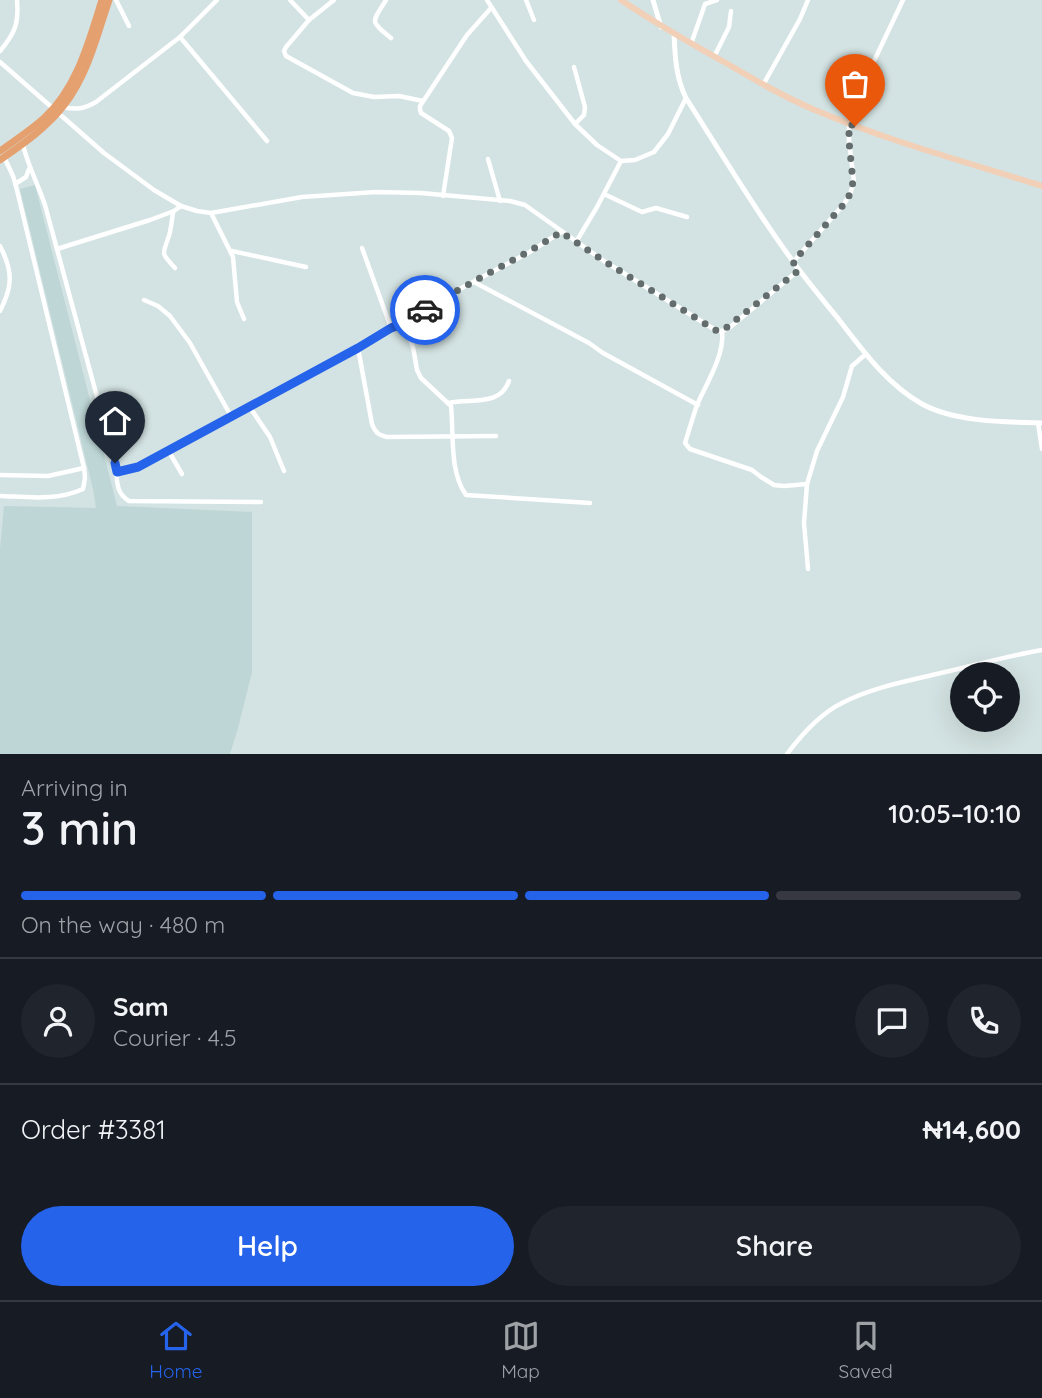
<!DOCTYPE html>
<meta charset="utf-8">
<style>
:root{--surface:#171b24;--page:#20242c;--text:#f1f3f6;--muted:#9ea1a6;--line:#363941;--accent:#2563eb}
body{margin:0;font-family:Quicksand,sans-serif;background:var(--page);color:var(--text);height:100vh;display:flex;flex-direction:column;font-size:26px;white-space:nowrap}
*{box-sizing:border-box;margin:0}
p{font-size:23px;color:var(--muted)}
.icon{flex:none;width:38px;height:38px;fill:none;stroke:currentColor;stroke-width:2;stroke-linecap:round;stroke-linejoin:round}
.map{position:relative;height:754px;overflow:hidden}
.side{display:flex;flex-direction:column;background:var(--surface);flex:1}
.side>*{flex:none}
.fabs{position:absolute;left:950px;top:662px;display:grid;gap:14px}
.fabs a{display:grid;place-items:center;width:70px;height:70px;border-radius:50%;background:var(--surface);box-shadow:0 7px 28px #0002;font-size:35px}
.pin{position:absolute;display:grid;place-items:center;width:60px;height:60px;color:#fff;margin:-72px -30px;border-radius:50% 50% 50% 0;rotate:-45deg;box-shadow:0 0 7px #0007}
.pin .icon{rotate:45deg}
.courier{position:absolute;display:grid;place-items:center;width:70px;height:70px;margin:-35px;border:5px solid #2563eb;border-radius:50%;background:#fff;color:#222;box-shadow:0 2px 9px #0007}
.summary em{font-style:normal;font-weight:600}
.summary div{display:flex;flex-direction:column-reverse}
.summary{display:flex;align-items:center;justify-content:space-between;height:119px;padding:0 21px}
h1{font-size:46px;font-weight:600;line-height:52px}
.bar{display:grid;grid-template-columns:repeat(4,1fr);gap:10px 7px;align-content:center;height:84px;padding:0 21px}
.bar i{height:9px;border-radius:5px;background:var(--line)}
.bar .active{background:var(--accent)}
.bar p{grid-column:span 4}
.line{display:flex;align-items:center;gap:18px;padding:0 21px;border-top:2px solid var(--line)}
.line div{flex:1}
.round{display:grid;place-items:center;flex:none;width:74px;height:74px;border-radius:37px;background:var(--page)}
.action{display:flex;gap:14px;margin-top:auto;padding:14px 21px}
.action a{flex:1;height:80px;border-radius:42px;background:var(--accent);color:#fff;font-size:28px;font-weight:600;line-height:80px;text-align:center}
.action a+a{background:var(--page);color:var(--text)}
.menu{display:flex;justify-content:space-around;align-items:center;height:98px;border-top:2px solid var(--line);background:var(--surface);font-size:19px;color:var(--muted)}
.menu a{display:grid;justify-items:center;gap:4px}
.menu .active{color:var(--accent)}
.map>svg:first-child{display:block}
</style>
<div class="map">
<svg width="1042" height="754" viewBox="0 0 1042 754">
<rect width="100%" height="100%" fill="#d3e2e2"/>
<polygon fill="#bed6d6" points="35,185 117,506 252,512 252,672 238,728 230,754 0,754 0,549 4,506 96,508 93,489 20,189"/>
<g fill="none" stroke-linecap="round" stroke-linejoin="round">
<g stroke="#fff" stroke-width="4.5">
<polyline points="116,0 129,26"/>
<polyline points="290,0 309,20"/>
<polyline points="334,0 309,20 286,47 284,51 286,56 353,93 374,97 399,96 423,101"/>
<path d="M386 0C372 23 369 20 391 38"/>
<polyline points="487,0 526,61 575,124 597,145 621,161 635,160 654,152 668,134 686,98"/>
<polyline points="526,0 534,20"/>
<polyline points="180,37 267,141"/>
<polyline points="691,44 705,4 717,0"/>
<path d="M0 51C15 33 19 24 17 0"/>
<polyline points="714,57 729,27 731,11"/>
<polyline points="0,62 104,153 154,190 181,206 197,211 211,213 302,197 376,192 421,193 510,201 525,205 604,261 717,331 722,331 729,328 799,270"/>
<polyline points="574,67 585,107 584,115 575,124"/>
<polyline points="763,85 800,19 808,0"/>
<path d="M63 107C76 110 84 109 96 102L180 37 217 0"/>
<polyline points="855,126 862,71 874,61 903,0"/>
<path d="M23 145C28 166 38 184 45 205L115 463C118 478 114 492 129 501L261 502"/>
<polyline points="488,159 500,201"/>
<polyline points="15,184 26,177 29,169"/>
<polyline points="604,194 642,212 656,208 687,217"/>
<polyline points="443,196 452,138 449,131 421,113 420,110 420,106 467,35 491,8"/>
<path d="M173 212C172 220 171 229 169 236 162 255 161 253 175 268"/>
<polyline points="211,213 233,257 237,302 244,319"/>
<polyline points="576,242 597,207 621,161"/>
<path d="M0 246C13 271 13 286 0 311"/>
<polyline points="362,248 391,328"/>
<polyline points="57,249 150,220 174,211 181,206"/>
<polyline points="232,251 306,267"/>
<polyline points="793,262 844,204 850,194 854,182 849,141 849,124"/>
<polyline points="474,282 589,343 603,353 698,405"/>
<polyline points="144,300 158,306 170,316 190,343 231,416"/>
<path d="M404 323 413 347 417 370 421 378 451 406C454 434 449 471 466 495L590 503"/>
<path d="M722 331C725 355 706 384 697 405 693 417 689 430 685 443L690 449 752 470 761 477 774 485 784 486 807 484"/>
<path d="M358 348 372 424C375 432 378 435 387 437L496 436"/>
<path d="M449 403C471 398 500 407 509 381"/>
<polyline points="249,406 270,437 284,471"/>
<polyline points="1038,423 1042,449"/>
<polyline points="168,450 182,474"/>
<polyline points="117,472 137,467 358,348 391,328 404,323 454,292 528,253 561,232"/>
<polyline points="0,475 48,476 84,468"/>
<path d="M0 496C28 497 57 501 83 489L85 478 84 468 16 186 13 176 4 157"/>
<polyline points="808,569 804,523 807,484 817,451 843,397 852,366 866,354"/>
<path d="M787 754C802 734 820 714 842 703 873 687 908 681 941 673 975 665 1008 656 1042 650"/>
</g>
<g stroke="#fff" stroke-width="5">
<polyline points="653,0 661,27"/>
<path d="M674 34C675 57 676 78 686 98 723 156 759 216 800 271 813 288 827 305 840 321 864 352 887 384 922 404 955 422 1005 422 1042 423"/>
</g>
<path stroke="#f2d0b7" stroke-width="6" d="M621 0C655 23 690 43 726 63 755 80 784 97 815 110 888 141 966 162 1042 186"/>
<g stroke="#e5a06f" stroke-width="7">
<path d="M0 151C15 140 31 130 44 118 77 88 89 41 102 0"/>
<path d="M0 160C23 144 48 127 65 104 88 74 97 35 109 0"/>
</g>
</g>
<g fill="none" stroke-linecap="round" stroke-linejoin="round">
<path stroke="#646d6d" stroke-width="7" stroke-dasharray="0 12.6" d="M425 310C469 282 517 260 561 232L604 261 717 331H722L799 270 793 262 844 204 850 194 853 182 849 141V124L855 126"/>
<polyline stroke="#2563eb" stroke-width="9" points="115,463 117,472 138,467 358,348 391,328 404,323 425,310"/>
</g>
</svg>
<div class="fabs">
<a><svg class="icon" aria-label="locate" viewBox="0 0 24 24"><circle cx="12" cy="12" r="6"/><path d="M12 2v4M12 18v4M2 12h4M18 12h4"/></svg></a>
</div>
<div class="pin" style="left:855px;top:126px;background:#ea580c"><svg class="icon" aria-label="bag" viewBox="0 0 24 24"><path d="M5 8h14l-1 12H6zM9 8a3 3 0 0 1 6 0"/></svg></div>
<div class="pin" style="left:115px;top:463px;background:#1f2937"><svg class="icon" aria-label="home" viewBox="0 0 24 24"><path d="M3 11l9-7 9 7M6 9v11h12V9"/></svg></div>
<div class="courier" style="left:425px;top:310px"><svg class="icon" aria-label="car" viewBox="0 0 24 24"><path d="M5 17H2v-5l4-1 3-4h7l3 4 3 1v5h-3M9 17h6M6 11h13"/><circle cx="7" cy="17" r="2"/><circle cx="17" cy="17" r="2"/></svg></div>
</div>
<section class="side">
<div class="summary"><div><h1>3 min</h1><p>Arriving in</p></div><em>10:05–10:10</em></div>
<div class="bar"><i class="active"></i><i class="active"></i><i class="active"></i><i></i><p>On the way · 480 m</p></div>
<div class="line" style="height:126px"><a class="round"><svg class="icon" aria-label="person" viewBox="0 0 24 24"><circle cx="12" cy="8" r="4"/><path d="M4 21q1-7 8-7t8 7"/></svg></a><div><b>Sam</b><p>Courier · 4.5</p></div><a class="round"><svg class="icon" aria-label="chat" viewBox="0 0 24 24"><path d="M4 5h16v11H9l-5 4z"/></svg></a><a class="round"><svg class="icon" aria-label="phone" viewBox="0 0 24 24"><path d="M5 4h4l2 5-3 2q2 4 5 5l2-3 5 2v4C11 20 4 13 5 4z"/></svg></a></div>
<div class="line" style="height:91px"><div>Order #3381</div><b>₦14,600</b></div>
<div class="action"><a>Help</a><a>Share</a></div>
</section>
<nav class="menu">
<a class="active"><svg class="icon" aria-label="home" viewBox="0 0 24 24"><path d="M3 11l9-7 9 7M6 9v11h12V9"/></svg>Home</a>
<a><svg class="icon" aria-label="map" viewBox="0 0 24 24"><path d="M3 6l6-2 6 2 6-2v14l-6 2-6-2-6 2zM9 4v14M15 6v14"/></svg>Map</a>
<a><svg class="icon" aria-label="saved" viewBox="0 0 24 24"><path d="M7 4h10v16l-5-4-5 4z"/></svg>Saved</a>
</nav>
